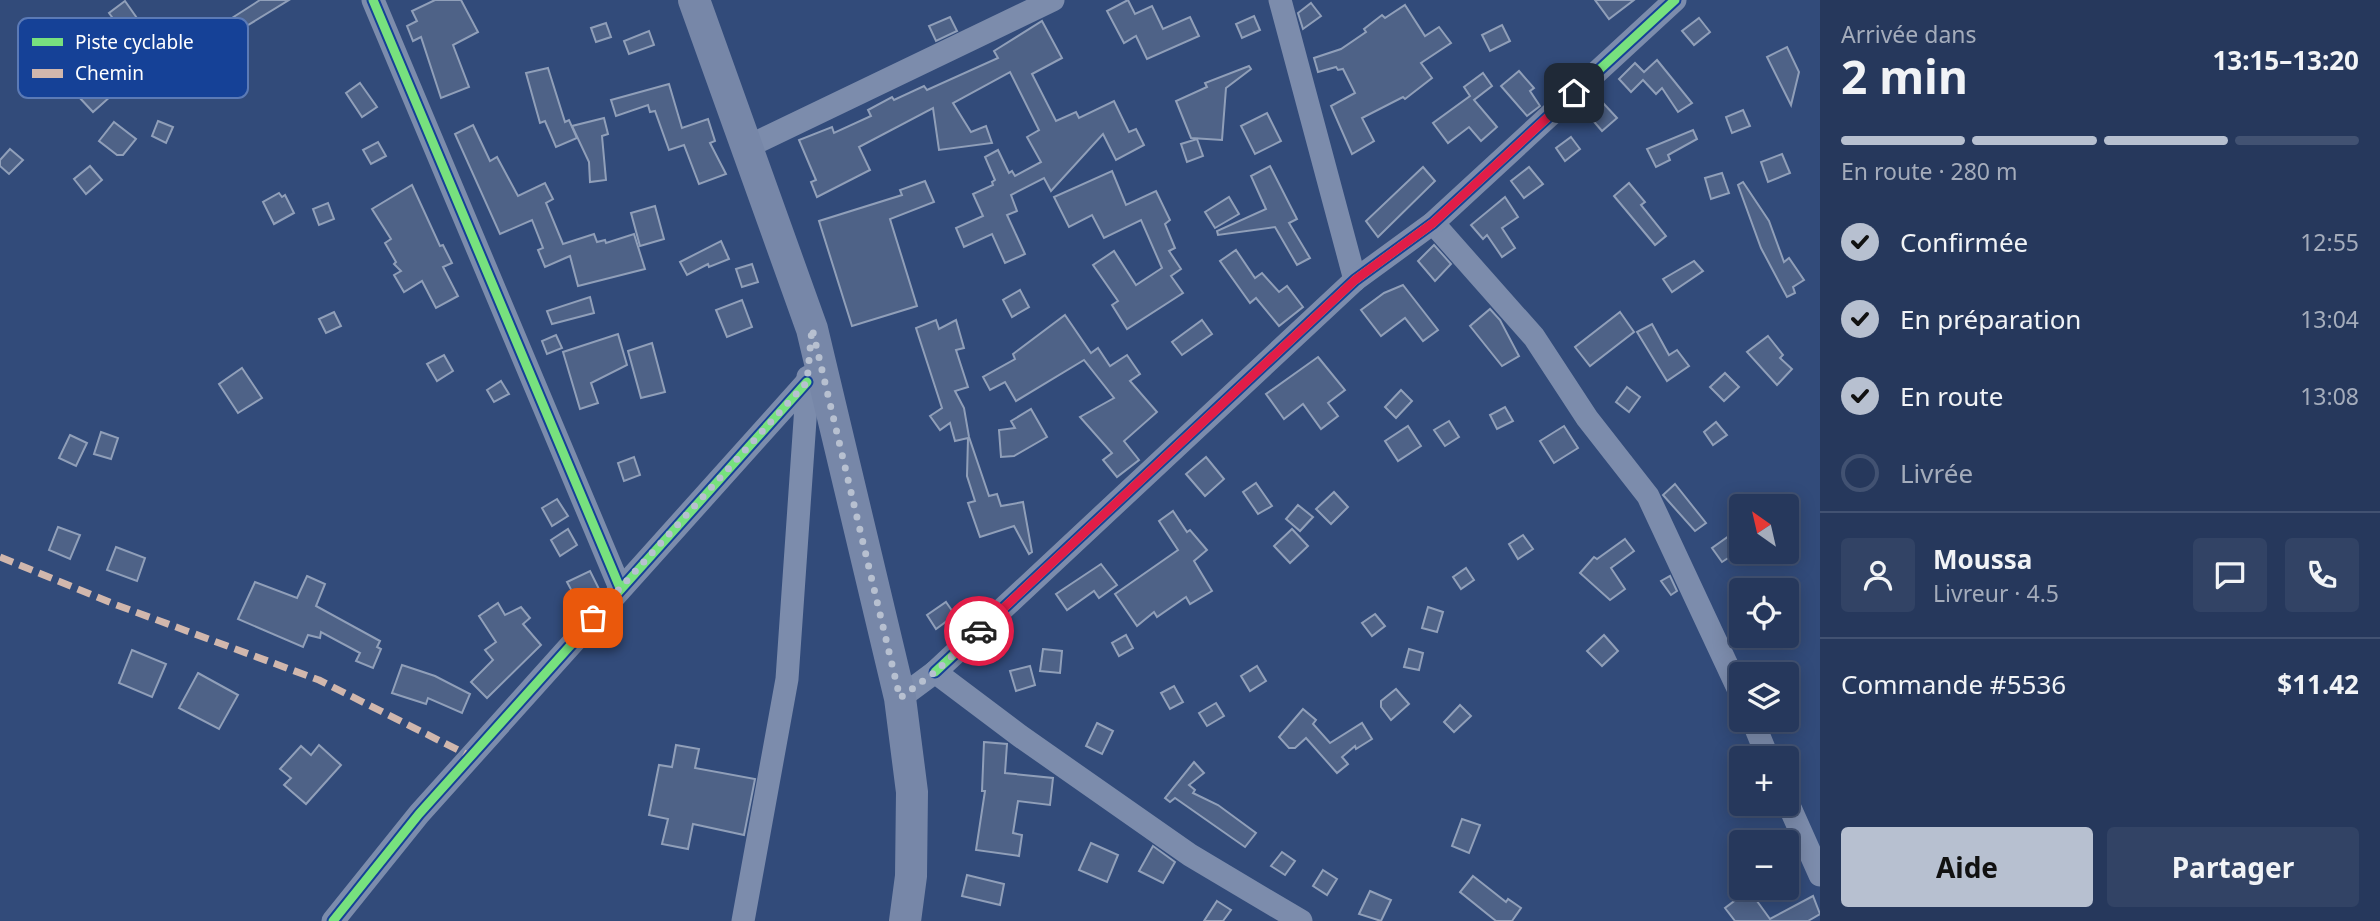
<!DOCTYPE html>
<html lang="fr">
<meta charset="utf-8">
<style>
:root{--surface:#26385c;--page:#324365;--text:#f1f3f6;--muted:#a4acbb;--line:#425272;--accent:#b7c0d0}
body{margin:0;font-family:"Noto Sans",sans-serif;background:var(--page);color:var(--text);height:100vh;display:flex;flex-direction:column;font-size:26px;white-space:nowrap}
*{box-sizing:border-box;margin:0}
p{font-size:23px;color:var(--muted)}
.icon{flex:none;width:38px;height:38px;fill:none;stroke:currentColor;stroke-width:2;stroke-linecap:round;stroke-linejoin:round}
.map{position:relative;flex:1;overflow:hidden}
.sheet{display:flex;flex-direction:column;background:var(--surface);width:560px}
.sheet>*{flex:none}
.needle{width:46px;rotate:326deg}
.buttons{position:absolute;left:1729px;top:494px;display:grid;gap:14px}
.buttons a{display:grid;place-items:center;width:70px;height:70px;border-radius:7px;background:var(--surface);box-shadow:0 4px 18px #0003,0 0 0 2px var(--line);font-size:35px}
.pin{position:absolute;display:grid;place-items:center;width:60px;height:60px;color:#fff;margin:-30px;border-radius:14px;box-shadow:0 4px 10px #0006}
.courier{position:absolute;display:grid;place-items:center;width:70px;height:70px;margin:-35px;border:5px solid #e11d48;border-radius:50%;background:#fff;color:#222;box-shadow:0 2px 9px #0007}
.summary em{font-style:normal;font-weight:700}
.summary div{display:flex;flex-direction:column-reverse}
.summary{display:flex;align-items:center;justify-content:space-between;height:119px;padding:0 21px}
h1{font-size:46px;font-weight:700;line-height:52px}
.bar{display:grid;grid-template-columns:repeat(4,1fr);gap:10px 7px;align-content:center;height:84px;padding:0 21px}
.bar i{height:9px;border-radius:5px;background:var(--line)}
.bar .active{background:var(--accent)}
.bar p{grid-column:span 4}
.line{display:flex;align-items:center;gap:18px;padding:0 21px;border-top:2px solid var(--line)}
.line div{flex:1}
.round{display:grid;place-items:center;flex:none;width:74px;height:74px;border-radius:7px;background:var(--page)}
ol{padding:0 21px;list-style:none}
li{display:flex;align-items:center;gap:21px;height:77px}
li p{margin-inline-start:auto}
li .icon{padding:7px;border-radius:50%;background:var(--accent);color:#111;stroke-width:4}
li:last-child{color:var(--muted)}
li i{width:38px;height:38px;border:4px solid var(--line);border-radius:50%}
.primary-button{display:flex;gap:14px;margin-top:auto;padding:14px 21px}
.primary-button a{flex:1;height:80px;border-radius:7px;background:var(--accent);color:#111;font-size:28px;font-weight:700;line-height:80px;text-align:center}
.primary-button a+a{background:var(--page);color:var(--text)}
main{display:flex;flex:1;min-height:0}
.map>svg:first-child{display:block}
</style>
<main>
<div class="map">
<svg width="1820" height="921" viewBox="0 0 1820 921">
<rect width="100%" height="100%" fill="#324b7a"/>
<g fill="#4e6287" stroke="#909fb9" stroke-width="2">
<polygon points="260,0 289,0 240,30 232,18"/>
<polygon points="435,0 461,0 478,32 453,45 469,87 441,98 421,37 413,41 407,26 417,21 412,11"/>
<polygon points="1128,0 1135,14 1152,6 1163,29 1190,17 1199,36 1147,59 1136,36 1124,43 1107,11"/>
<polygon points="1595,0 1634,0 1609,19"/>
<polygon points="125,1 139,21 123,32 109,13"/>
<polygon points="1311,3 1321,16 1303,29 1298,13"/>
<polygon points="1405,5 1425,36 1439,27 1451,43 1421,63 1432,78 1405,99 1403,97 1362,118 1374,141 1352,154 1331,106 1355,93 1343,69 1338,70 1336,67 1318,72 1314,58 1341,49 1366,32 1364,29 1382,15 1385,18"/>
<polygon points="1254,16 1260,30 1242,38 1236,24"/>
<polygon points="950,17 957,31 936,41 929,26"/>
<polygon points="1699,18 1710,32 1694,45 1682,31"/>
<polygon points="1042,21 1062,58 1032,74 1056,121 1076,112 1079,118 1114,101 1129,132 1136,129 1144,145 1116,160 1103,134 1051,191 1044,178 1011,195 1017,211 1007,215 1025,254 1005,263 992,234 964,247 956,228 983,216 973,194 993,185 992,182 995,180 985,157 998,150 1009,173 1012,171 1015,176 1041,162 1027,137 1039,130 1010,72 953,103 971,132 986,126 992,143 939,150 933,108 859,147 870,170 817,197 811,182 816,180 799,140 832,127 834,133 871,116 868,110 892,97 894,100 924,86 927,90 998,58 994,51"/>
<polygon points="606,23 611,37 596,42 591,28"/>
<polygon points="1502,25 1510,41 1490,51 1482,35"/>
<polygon points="649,31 654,45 629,54 624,41"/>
<polygon points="1787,47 1799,72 1791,105 1767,57"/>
<polygon points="1657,60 1692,103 1678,112 1662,88 1656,94 1643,80 1631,92 1619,79 1635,63 1644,72"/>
<polygon points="1249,66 1251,69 1226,88 1222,140 1191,138 1176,101 1207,87 1205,83"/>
<polygon points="548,68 565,122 569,120 577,138 556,147 545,121 540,123 526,73"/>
<polygon points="1519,71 1534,88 1530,91 1540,106 1527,116 1501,86"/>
<polygon points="1483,73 1492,86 1474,100 1497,127 1481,141 1469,127 1448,143 1433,123 1470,96 1464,87"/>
<polygon points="97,80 111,96 93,112 78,96"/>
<polygon points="360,83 377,107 362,117 346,93"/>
<polygon points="669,84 682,128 708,119 715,141 710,143 726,174 699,184 684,145 669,150 655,111 650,112 648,105 616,116 611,100"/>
<polygon points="1604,104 1617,118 1602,131 1590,117"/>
<polygon points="1743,110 1750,126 1732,133 1726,117"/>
<polygon points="1267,113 1281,141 1255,154 1241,126"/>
<polygon points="604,118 608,134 602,136 606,180 590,182 589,162 572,126"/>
<polygon points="158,121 173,127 166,143 152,136"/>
<polygon points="114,122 136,139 123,155 117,155 99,141"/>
<polygon points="473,125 490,161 497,157 518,196 545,183 553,199 546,203 563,244 594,234 597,242 605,240 606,243 634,234 645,269 578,286 570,256 545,267 538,250 543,248 532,220 500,234 455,134"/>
<polygon points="1693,130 1697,139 1668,155 1670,160 1656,167 1647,149"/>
<polygon points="1571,137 1580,149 1565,161 1556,148"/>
<polygon points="1197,139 1203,156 1187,162 1181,144"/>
<polygon points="378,142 386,156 371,164 363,150"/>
<polygon points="10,149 23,160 9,174 0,166 0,160"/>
<polygon points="1782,154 1790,173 1768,182 1761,162"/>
<polygon points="90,166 102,180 86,194 74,179"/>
<polygon points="1270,166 1297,219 1289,223 1310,258 1297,265 1275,227 1218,235 1217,231 1266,209 1251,176"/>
<polygon points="1423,167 1435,181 1378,237 1366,221"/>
<polygon points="1529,167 1543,184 1524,198 1511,181"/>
<polygon points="1112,171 1126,205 1156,191 1170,220 1165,224 1175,248 1169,251 1181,269 1171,276 1183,293 1127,329 1112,305 1118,301 1093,265 1114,251 1136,285 1162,268 1141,220 1104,238 1092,215 1069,227 1054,197"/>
<polygon points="1722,173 1729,193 1711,199 1705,178"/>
<polygon points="925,181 934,202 890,219 917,306 852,326 819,221 902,195 900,190"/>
<polygon points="1743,182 1769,221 1784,262 1789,258 1804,280 1793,287 1795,293 1787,297 1761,248 1738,185"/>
<polygon points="1629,183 1645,202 1641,205 1666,236 1655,245 1614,196"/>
<polygon points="412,185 440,246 443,245 452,263 443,267 458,296 436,308 422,281 404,292 394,275 401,271 394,264 396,262 385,243 391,239 372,209"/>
<polygon points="279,193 282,197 285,195 294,213 274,224 263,202"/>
<polygon points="1229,197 1239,214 1215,228 1205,212"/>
<polygon points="1505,197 1518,217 1502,228 1515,248 1502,257 1487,235 1483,239 1471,225"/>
<polygon points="328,203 334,219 319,225 313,209"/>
<polygon points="655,206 664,239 640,246 631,213"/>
<polygon points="721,241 729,259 709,267 708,264 687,275 680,262"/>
<polygon points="1434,245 1451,264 1435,281 1418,261"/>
<polygon points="1236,250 1255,278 1262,273 1279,292 1287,286 1303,307 1279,326 1256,298 1250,303 1220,261"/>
<polygon points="1694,261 1703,271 1672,292 1663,279"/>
<polygon points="752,264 758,282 742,287 736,269"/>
<polygon points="1403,285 1438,330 1423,341 1405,318 1381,336 1361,310 1384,293"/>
<polygon points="1020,290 1029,307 1012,317 1003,300"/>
<polygon points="590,297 594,313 552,324 547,311"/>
<polygon points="742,300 752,327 727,337 716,310"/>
<polygon points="1490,309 1500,320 1519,356 1502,366 1470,326"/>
<polygon points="334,312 341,326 326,333 319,319"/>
<polygon points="1620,312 1634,332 1590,366 1575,347"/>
<polygon points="1065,315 1091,353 1098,348 1110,366 1127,355 1140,374 1130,381 1157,412 1124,441 1139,460 1117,477 1103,460 1112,453 1080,417 1114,398 1084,360 1016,401 1005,382 990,390 983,377 1015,359 1013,354"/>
<polygon points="936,320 939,329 956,320 964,348 956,350 968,387 955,391 964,408 969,437 989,496 997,494 1001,506 1023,502 1032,552 1029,554 1014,526 980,537 968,503 975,501 967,476 968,438 955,441 950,423 940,430 930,416 942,408 916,328"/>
<polygon points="1202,320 1212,334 1182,355 1172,342"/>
<polygon points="1652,324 1669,355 1677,350 1689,366 1667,381 1637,332"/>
<polygon points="618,334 627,365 591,383 598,403 580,409 563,352"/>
<polygon points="556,335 562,348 547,354 542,341"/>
<polygon points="1768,336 1783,355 1780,358 1792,369 1777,385 1747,352"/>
<polygon points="652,343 665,392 641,398 628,351"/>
<polygon points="444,355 453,371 437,381 427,364"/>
<polygon points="1318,357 1345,390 1328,403 1338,416 1321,429 1303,404 1284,419 1266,394"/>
<polygon points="242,368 262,398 238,413 219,384"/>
<polygon points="1725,373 1739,387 1724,401 1710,387"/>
<polygon points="501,381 509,394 494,402 487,390"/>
<polygon points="1627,387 1640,397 1629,412 1616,402"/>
<polygon points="1401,390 1412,401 1396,418 1385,407"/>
<polygon points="1505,407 1513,421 1497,429 1490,415"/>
<polygon points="1031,409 1047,437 1014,456 1001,457 999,430 1015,428 1011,421"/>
<polygon points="1449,421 1459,437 1445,446 1434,430"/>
<polygon points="1716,422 1727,435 1713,445 1704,432"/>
<polygon points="1408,426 1421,446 1398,461 1385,441"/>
<polygon points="1564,426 1578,448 1554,463 1540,441"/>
<polygon points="101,432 118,438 111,459 94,454"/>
<polygon points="70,435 87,443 76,466 59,458"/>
<polygon points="634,457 640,475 624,481 618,463"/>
<polygon points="1206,457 1224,479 1205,496 1186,474"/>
<polygon points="1256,483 1272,506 1258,514 1243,492"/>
<polygon points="1675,484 1706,523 1695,531 1663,495"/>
<polygon points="1334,492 1348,507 1331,524 1316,509"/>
<polygon points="557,499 568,516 552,526 542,508"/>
<polygon points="1298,505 1313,517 1300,531 1286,519"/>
<polygon points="1173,511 1187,532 1190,530 1207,550 1194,561 1212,591 1190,604 1186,597 1157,617 1154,612 1137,626 1115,594 1178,550 1159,521"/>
<polygon points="58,527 80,535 70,559 49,550"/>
<polygon points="568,529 577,545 560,556 551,540"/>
<polygon points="1292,529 1308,546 1290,563 1274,546"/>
<polygon points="1523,535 1533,549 1518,559 1509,544"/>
<polygon points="1729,536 1739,551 1722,562 1712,548"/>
<polygon points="1625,539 1634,551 1611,568 1625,589 1610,600 1580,573 1594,557 1597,559"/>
<polygon points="116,547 145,558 137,581 107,570"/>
<polygon points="1101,564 1117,585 1099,598 1094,591 1067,610 1056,594"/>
<polygon points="1466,568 1474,580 1461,589 1453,577"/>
<polygon points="590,571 599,589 577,601 567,582"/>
<polygon points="307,576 325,584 316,606 380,641 377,647 381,649 373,668 356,661 360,653 321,632 320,638 308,635 303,647 238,619 255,582 297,598"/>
<polygon points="1670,576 1677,591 1671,595 1661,581"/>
<polygon points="946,602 955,615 936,629 927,615"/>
<polygon points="498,603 505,615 521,607 530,618 523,624 541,645 487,698 471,682 493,660 485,650 496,642 479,616"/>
<polygon points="1428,607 1443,612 1437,632 1422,628"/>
<polygon points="1375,614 1385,626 1372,636 1362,623"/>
<polygon points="1126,635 1133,648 1119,656 1112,643"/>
<polygon points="1604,635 1618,651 1602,666 1587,651"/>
<polygon points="1043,649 1062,651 1060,673 1040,671"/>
<polygon points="1409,649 1423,653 1419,670 1404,667"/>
<polygon points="132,650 166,664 152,697 119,683"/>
<polygon points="402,665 435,676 470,694 462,713 428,698 426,704 392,693"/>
<polygon points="1030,666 1035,685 1016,691 1010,671"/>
<polygon points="1257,666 1266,681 1250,691 1241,676"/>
<polygon points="198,673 238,695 219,729 179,708"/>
<polygon points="1174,686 1183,702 1170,709 1161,693"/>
<polygon points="1396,689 1409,704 1391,720 1381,707 1381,701"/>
<polygon points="1216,703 1224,716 1207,726 1199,713"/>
<polygon points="1460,705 1471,716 1454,732 1444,722"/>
<polygon points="1303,709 1316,720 1313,724 1330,743 1362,723 1372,739 1356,749 1355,746 1342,757 1348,764 1337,773 1306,738 1295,748 1289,748 1279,737"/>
<polygon points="1097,723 1113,731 1102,754 1086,746"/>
<polygon points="984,742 1007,744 1005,773 1053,778 1050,805 1018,801 1013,833 1022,835 1019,856 976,850 985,791 982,791"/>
<polygon points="319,745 341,765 306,804 284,785 291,778 280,769 301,746 311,755"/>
<polygon points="676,745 699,749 695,768 755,779 744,835 693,824 688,849 662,844 668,819 649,815 659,765 672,767"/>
<polygon points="1194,762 1204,773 1189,785 1195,790 1193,793 1218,805 1256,833 1245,847 1175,798 1170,802 1165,798"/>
<polygon points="1462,819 1480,825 1469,853 1452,846"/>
<polygon points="1091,843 1118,855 1107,882 1079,870"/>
<polygon points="1153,846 1175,862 1163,883 1139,871"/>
<polygon points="1282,852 1295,861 1285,875 1271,866"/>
<polygon points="1323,870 1337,879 1327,895 1313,886"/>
<polygon points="967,875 1004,884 1000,905 962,896"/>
<polygon points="1473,876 1506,902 1508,899 1521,908 1512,921 1496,921 1460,892"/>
<polygon points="1749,890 1770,919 1813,896 1820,914 1808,921 1735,921 1725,908"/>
<polygon points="1370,891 1391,900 1381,921 1359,914"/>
<polygon points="1217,901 1231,910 1223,921 1204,921"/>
</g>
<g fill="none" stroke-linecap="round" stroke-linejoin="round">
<g stroke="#7c8cac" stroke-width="23">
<polyline points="373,0 620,588"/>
<polyline points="1280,0 1355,280"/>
<polyline points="747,147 1053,0"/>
<polyline points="1433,223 1534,337 1587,418 1648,496 1741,695"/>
<polyline points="935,672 1355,280 1433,223 1675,0"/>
<polyline points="900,698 935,672 1020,736 1190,855 1301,921"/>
<polyline points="1752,719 1768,758"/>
<polyline points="1787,801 1820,875"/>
<polyline points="333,921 419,814 807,382"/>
<polyline points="743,921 787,679 808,377"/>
</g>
<polyline stroke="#7787a8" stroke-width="32" points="694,0 812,329 900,698 912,792 911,876 905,921"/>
<polyline stroke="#d1b7ad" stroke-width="7" stroke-dasharray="14 7" stroke-linecap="butt" points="0,557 114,604 319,680 470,756"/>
<g stroke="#154197" stroke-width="13">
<g id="cycleway">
<polyline points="373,0 620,588"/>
<polyline points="935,672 1355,280 1433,223 1675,0"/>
<polyline points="333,921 419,814 807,382"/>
</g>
</g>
<use href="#cycleway" stroke="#77e17e" stroke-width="9"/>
</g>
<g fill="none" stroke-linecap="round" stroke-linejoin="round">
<polyline stroke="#b7c0d0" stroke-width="7" stroke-dasharray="0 12.6" points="593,618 807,382 812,328 900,698 935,672 979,631"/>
<polyline stroke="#e11d48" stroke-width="9" points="979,631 1355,280 1433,223 1574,93"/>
</g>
<rect x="18" y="18" width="230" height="80" rx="10" fill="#154197" stroke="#5b7ab6" stroke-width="2"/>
<rect x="32" y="38" width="31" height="8" fill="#77e17e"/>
<rect x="32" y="69" width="31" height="9" fill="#d1b7ad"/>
<g font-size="19" fill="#fff">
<text x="75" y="49">Piste cyclable</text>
<text x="75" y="80">Chemin</text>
</g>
</svg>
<div class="buttons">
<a><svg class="needle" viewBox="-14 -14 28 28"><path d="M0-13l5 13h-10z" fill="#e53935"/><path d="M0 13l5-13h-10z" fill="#a4acbb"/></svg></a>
<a><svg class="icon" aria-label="locate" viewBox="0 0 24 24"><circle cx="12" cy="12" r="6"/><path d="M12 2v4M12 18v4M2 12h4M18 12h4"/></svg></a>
<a><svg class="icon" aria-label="layers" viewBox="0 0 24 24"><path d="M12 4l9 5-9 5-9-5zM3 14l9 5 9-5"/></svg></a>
<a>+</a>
<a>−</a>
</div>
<div class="pin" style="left:593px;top:618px;background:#ea580c"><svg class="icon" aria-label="bag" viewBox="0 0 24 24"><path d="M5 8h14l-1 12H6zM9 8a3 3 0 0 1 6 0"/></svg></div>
<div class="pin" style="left:1574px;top:93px;background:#1f2937"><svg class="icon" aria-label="home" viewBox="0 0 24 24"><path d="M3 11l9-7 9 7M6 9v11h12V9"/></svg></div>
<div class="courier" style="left:979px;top:631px"><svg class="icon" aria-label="car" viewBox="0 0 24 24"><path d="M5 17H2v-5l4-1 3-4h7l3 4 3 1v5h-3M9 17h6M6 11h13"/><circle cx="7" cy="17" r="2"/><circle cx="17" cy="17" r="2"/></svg></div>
</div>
<section class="sheet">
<div class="summary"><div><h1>2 min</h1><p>Arrivée dans</p></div><em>13:15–13:20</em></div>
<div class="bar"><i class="active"></i><i class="active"></i><i class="active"></i><i></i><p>En route · 280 m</p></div>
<ol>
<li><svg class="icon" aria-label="check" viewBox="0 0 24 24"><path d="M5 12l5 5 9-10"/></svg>Confirmée<p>12:55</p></li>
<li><svg class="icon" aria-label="check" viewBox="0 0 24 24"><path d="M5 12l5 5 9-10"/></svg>En préparation<p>13:04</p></li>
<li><svg class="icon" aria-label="check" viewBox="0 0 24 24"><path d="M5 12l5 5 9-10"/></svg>En route<p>13:08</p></li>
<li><i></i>Livrée</li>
</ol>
<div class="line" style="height:126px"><a class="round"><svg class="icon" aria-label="person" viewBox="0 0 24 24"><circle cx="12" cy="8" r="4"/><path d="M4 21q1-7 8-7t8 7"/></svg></a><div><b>Moussa</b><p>Livreur · 4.5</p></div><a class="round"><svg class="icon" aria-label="chat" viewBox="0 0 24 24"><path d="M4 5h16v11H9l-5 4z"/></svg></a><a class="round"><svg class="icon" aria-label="phone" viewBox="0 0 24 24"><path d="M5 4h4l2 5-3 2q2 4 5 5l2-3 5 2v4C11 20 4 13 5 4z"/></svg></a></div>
<div class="line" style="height:91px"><div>Commande #5536</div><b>$11.42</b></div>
<div class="primary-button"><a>Aide</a><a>Partager</a></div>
</section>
</main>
